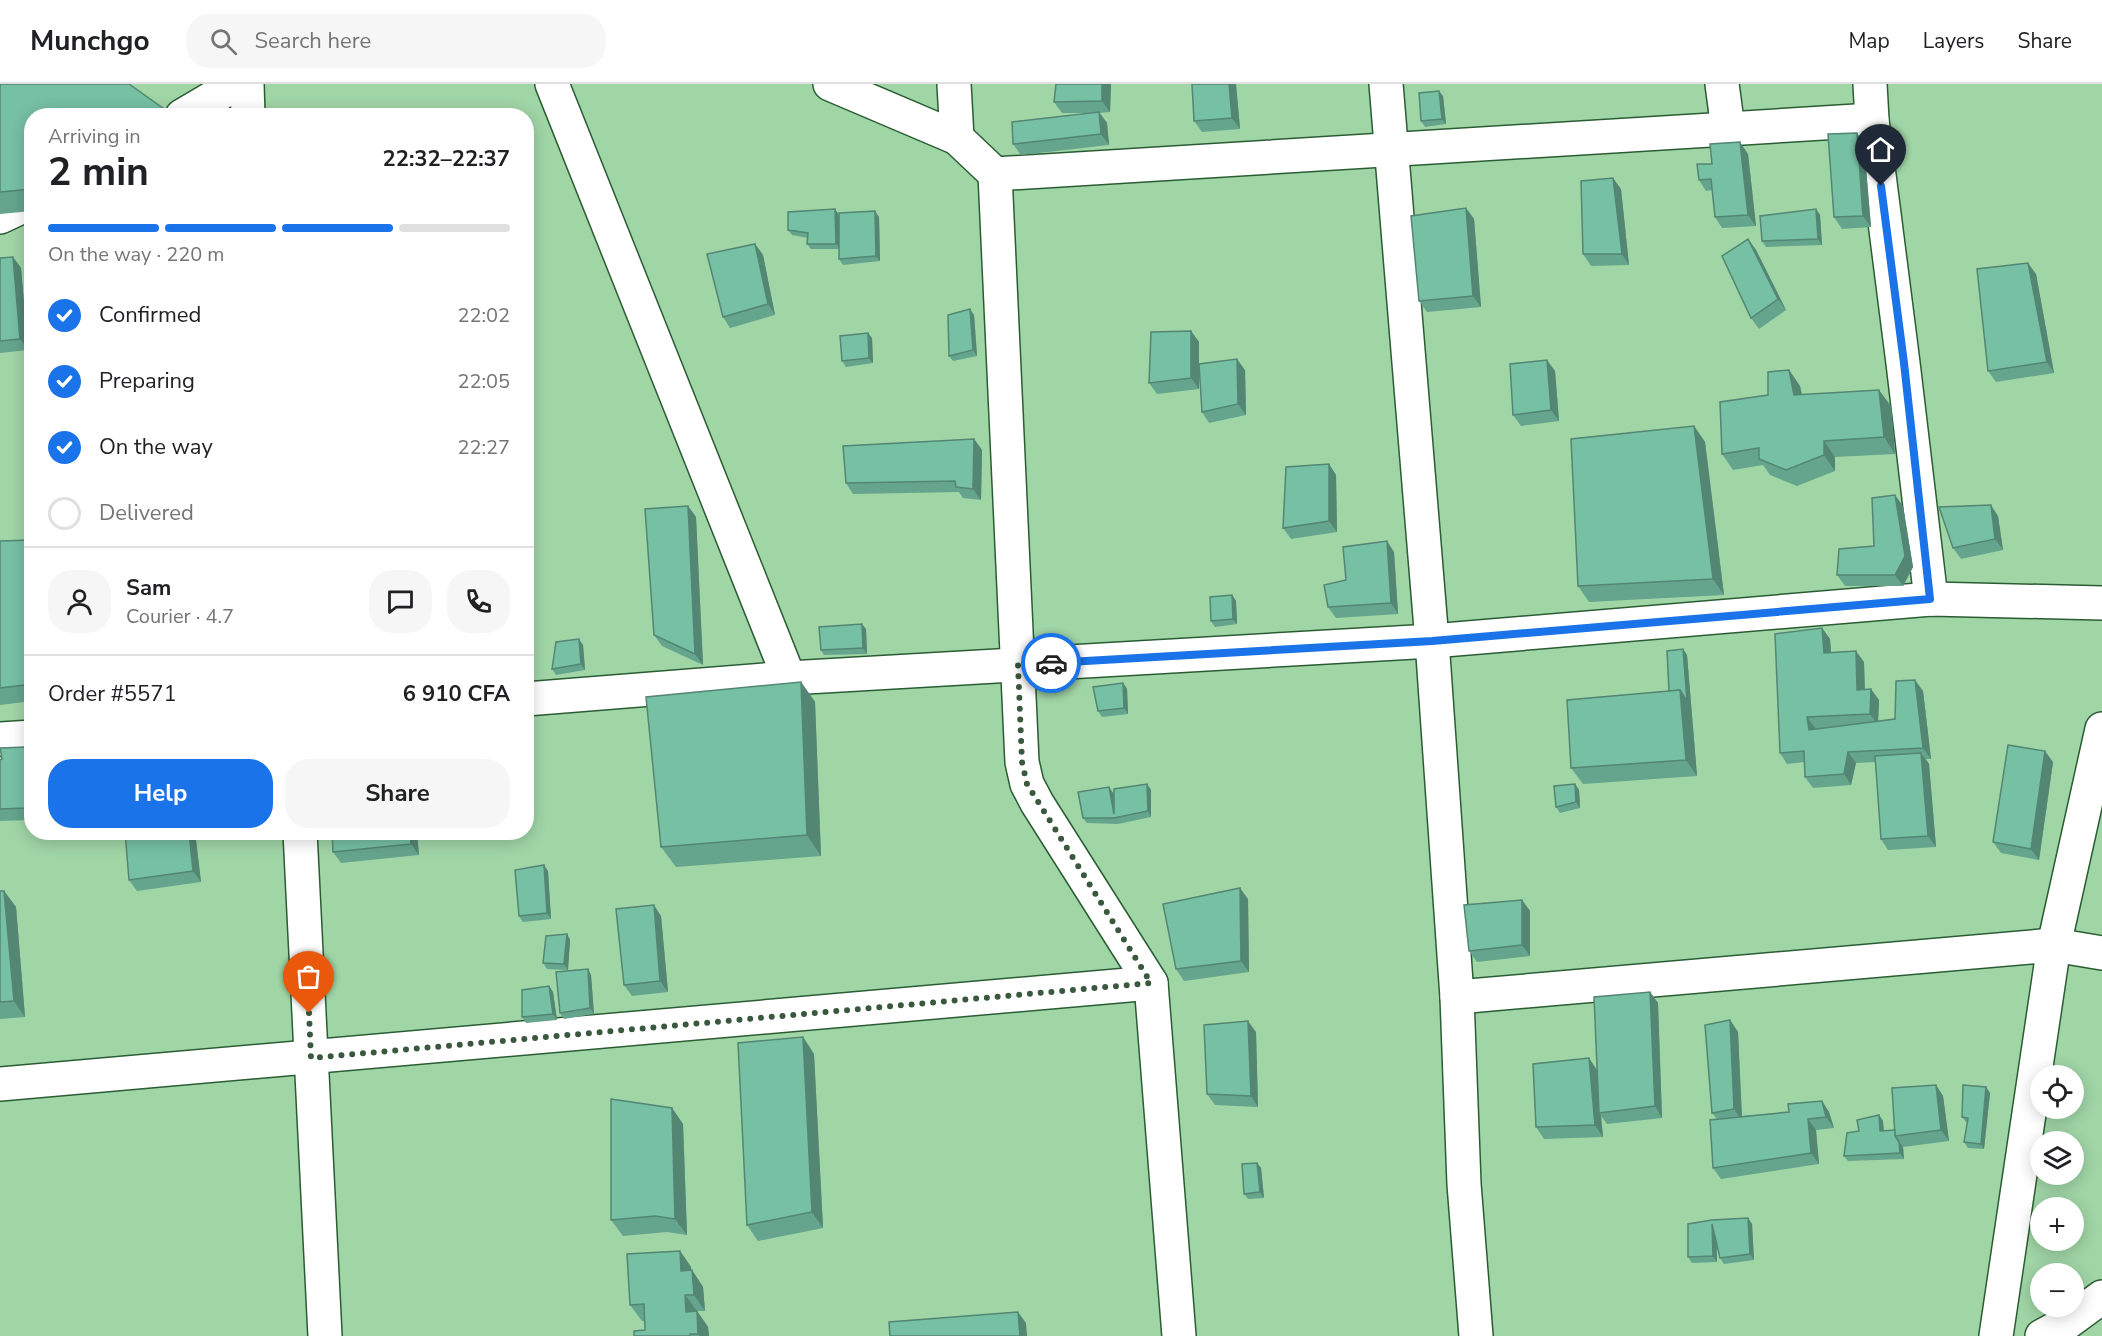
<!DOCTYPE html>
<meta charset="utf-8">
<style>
:root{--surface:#fff;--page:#f6f6f6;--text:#202124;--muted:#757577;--line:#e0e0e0;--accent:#1a73e8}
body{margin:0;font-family:"Nunito Sans",sans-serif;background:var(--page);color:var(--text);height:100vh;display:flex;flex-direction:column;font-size:22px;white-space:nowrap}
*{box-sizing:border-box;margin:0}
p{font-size:20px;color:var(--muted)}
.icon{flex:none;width:33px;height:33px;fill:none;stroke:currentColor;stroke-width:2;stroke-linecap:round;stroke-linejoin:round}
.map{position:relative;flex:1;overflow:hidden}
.side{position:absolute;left:24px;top:24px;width:510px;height:732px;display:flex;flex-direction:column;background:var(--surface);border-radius:24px;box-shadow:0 3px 15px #0003}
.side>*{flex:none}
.tools{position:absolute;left:2030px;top:981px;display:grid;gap:12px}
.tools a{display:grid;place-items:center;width:54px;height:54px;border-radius:50%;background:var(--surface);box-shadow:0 3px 15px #0003;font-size:30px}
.pin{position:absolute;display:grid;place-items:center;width:51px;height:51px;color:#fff;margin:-62px -26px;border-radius:50% 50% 50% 0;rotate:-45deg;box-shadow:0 0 6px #0007}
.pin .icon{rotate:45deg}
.courier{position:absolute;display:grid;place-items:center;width:60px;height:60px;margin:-30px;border:4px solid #1a73e8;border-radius:50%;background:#fff;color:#222;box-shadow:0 2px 8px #0007}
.head em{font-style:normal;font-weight:700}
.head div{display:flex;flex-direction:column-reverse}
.head{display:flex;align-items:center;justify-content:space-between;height:102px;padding:0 24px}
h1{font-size:39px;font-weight:700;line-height:45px}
.bar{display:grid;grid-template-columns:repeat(4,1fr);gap:9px 6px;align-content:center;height:72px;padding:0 24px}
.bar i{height:8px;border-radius:4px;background:var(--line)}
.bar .selected{background:var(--accent)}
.bar p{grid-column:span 4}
.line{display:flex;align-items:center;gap:15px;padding:0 24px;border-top:2px solid var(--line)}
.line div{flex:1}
.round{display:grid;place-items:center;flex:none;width:63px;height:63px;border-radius:24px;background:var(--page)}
ol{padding:0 24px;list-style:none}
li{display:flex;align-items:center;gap:18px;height:66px}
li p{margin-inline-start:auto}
li .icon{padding:6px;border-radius:50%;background:var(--accent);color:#fff;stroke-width:4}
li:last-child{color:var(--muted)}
li i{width:33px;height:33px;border:3px solid var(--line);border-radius:50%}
.button{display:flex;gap:12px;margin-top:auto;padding:12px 24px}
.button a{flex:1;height:69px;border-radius:24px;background:var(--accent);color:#fff;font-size:24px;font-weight:700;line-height:69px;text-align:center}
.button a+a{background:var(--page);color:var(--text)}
header{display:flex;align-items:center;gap:36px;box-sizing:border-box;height:84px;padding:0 30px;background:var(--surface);border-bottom:2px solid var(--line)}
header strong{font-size:28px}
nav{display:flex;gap:33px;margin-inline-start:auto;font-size:21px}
.search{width:420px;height:54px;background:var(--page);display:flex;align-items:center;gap:15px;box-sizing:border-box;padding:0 21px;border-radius:24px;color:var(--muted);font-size:22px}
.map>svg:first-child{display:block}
</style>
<header>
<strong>Munchgo</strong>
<div class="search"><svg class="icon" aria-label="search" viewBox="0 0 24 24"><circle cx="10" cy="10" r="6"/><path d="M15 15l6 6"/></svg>Search here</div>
<nav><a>Map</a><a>Layers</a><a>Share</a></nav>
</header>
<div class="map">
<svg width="2102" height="1252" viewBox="0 0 2102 1252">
<rect width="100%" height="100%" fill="#a0d5a6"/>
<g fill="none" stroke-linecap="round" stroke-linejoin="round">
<g stroke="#2b5d34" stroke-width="36">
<g id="minor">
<polyline points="247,0 248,32"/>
<polyline points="552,0 789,594"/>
<polyline points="830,0 957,54 995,90 1872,36"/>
<polyline points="954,0 957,54"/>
<polyline points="1386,0 1432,557 1457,913 1464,1100 1476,1252"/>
<polyline points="1722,0 1728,45"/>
<polyline points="1870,0 1872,36 1903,279 1931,515"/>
<polyline points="182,32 236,0"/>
<polyline points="995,90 1022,678 1027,700 1037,719 1151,899 1179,1252"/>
<polyline points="0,133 32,118"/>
<polyline points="526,615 789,594 1432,557 1931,515 2102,519"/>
<polyline points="0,655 32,653"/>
<polyline points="300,748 325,1252"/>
<polyline points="1457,913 2054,861 2102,869"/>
<polyline points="0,1000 1151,899"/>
<polyline points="1996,1252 2054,861 2102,645"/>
<polyline points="2042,1252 2068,1238 2102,1213"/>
</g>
</g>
<use href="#minor" stroke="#fff" stroke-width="33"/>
</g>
<g fill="#65a58d">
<polygon points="0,0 32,32 32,127 0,130"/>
<polygon points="1056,0 1111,0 1110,28 1099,29 1107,39 1109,61 1021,71 1013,60 1096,29 1062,29 1054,18"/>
<polygon points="1192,0 1236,0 1240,45 1202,48 1194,37"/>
<polygon points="1443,12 1446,40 1425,43 1421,37"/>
<polygon points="1857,49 1864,60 1871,143 1842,145 1834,133"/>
<polygon points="1748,70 1756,142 1722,144 1715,133 1712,106 1706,107 1699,96 1712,80"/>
<polygon points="1621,105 1629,181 1591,182 1583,170"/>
<polygon points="1466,124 1474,135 1481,223 1427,228 1419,217"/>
<polygon points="1816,125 1820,131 1822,161 1766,163 1762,157"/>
<polygon points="839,131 879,133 880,177 843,181 839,175 839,165 811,165 807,160 808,154 792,151 788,146"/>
<polygon points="1748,155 1756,166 1786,226 1759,245 1751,234"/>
<polygon points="755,160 763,171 775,231 730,244 723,233"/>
<polygon points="13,173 21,184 28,266 0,269 0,174"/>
<polygon points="2036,190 2054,289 1996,298 1988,287"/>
<polygon points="974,231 977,272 953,277 949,272"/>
<polygon points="1191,247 1199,258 1199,280 1245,286 1246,331 1209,339 1202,328 1199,289 1199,305 1157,310 1149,299"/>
<polygon points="872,254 873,279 846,283 842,277"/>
<polygon points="1789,286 1800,302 1802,310 1891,322 1895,370 1835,373 1835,387 1797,402 1770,391 1763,381 1733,386 1722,370"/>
<polygon points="1555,287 1559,337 1521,342 1513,331"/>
<polygon points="1694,342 1705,358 1724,511 1589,518 1578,502"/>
<polygon points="974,355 982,366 981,416 963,414 959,408 853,410 846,399"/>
<polygon points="1329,380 1336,391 1337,448 1291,455 1283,444"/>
<polygon points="688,422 696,433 703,581 662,562 654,551"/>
<polygon points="1903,422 1913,483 1903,502 1845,502 1837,491 1874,462"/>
<polygon points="1998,432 2003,466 1961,475 1953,464"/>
<polygon points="32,456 32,617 0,621 0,457"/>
<polygon points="1394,468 1398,530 1336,534 1328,523 1346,496"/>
<polygon points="1232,511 1236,517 1237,540 1215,543 1211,537"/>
<polygon points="1822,544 1830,555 1831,569 1864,578 1865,605 1879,616 1878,637 1895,635 1923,607 1931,675 1926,675 1929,680 1936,763 1888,766 1881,755 1876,678 1856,679 1851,701 1813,704 1805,693 1804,678 1787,680 1780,669"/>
<polygon points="866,545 867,570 824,571 821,566"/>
<polygon points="583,561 585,586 556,591 552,585"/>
<polygon points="1683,565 1687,571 1697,692 1583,700 1571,684 1669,607"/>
<polygon points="801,598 815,618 821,772 676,783 661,763"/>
<polygon points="1123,599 1127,605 1128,630 1102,633 1098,627"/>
<polygon points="32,673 32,736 0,737 0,676"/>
<polygon points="2053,678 2039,776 2001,769 1993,758"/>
<polygon points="1147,700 1151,706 1151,733 1118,740 1087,739 1083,734 1109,703 1113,709 1114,715"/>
<polygon points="1575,700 1579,706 1580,724 1560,729 1556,723"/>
<polygon points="195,748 201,798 137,807 129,796"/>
<polygon points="417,749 419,771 341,779 333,768"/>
<polygon points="548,787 551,835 523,838 519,832"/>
<polygon points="0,807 4,807 16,823 25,933 0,935"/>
<polygon points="1248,815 1249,888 1184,897 1176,885"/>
<polygon points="1522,816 1530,827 1530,872 1477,878 1469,867"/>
<polygon points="661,832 668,908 632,912 624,901"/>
<polygon points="567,850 570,856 568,886 547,885 543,879"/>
<polygon points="588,885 591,891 594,930 564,935 560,929"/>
<polygon points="549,902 553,908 557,936 526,939 522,933"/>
<polygon points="1650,908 1658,919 1662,1034 1607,1040 1601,1032 1603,1053 1544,1055 1536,1043 1597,986 1598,996"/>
<polygon points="1730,936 1738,948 1742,1032 1789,1028 1822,1017 1829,1028 1834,1044 1816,1046 1819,1080 1721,1095 1713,1084 1717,1035 1712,1029"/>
<polygon points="1256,948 1258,1023 1215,1021 1207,1010"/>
<polygon points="803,953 814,970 823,1144 758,1157 747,1141"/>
<polygon points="1936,1001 1943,1012 1949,1057 1903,1063 1904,1075 1848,1077 1844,1072 1859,1047 1879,1031 1883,1037 1884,1047 1895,1046"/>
<polygon points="1990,1009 1984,1065 1968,1064 1964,1058 1967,1039 1962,1033"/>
<polygon points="672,1024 683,1040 687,1151 667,1148 623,1152 611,1136"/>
<polygon points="1257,1079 1261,1084 1264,1114 1248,1115 1244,1110"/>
<polygon points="1748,1134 1752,1140 1754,1176 1724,1180 1720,1174 1717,1160 1717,1178 1692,1179 1688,1173"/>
<polygon points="680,1167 691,1183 691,1186 692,1186 703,1203 705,1227 697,1227 708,1243 709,1252 634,1252 645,1246 645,1237 642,1237 630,1221"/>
</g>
<g fill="#538673">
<polygon points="1102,0 1111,0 1110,28 1102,17"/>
<polygon points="1229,0 1236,0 1240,45 1232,34"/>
<polygon points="1439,7 1443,12 1446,40 1442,35"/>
<polygon points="1099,28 1107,39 1109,61 1101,50"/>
<polygon points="1857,49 1864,60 1871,143 1863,132"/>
<polygon points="1740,58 1748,70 1756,142 1748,131"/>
<polygon points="1613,94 1621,105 1629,181 1622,170"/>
<polygon points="1466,124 1474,135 1481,223 1473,212"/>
<polygon points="835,125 839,131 840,165 836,160"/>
<polygon points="1816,125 1820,131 1822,161 1818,155"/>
<polygon points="875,127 879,133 880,177 876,172"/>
<polygon points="1748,155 1756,166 1786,226 1778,215"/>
<polygon points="755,160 763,171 775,231 768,220"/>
<polygon points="13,173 21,184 28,266 20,255"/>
<polygon points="2028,179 2036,190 2054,289 2047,278"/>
<polygon points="970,225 974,231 977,272 973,266"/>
<polygon points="1191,247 1199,258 1199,305 1191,294"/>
<polygon points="868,249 872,254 873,279 869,274"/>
<polygon points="1237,275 1245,286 1246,331 1238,320"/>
<polygon points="1547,276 1555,287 1559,337 1551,326"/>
<polygon points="1789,286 1800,302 1805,327 1794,311"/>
<polygon points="1879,306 1891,322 1895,370 1884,353"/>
<polygon points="1694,342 1705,358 1724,511 1713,495"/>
<polygon points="974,355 982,366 981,416 973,405"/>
<polygon points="1824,357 1835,373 1835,387 1824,371"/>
<polygon points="1329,380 1336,391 1337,448 1329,437"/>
<polygon points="1895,411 1903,422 1913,483 1903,502 1895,491"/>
<polygon points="1991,421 1998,432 2003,466 1995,455"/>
<polygon points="688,422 696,433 703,581 695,570"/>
<polygon points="1387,457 1394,468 1398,530 1391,519"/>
<polygon points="1232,511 1236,517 1237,540 1233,535"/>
<polygon points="862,540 866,545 867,570 863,564"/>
<polygon points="1822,544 1830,555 1832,580 1824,569"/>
<polygon points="579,555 583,561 585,586 581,580"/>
<polygon points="1683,565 1687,571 1697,692 1686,676 1680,606"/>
<polygon points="1856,567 1864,578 1865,617 1857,606"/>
<polygon points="1915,596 1923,607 1931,675 1923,664"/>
<polygon points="801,598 815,618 821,772 807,751"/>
<polygon points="1123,599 1127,605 1128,630 1124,624"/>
<polygon points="1871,605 1879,616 1878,641 1870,630"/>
<polygon points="1807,633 1815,644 1817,657 1809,646"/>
<polygon points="25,663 32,673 32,732 26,724"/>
<polygon points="2045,667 2053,678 2039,776 2031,765"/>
<polygon points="1848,668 1856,679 1851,701 1844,690"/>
<polygon points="1921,669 1929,680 1936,763 1928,752"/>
<polygon points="1147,700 1151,706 1151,733 1148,727"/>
<polygon points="1575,700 1579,706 1580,724 1576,718"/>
<polygon points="1109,703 1113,709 1118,733 1114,730"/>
<polygon points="189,748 195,748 201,798 193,787"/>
<polygon points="410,748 417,749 419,771 411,760"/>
<polygon points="544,781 548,787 551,835 547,829"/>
<polygon points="1240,804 1248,815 1249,888 1241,877"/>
<polygon points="4,807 16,823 25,933 14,917"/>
<polygon points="1522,816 1530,827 1530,872 1522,861"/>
<polygon points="654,821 661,832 668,908 660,897"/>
<polygon points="567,850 570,856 568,886 564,880"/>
<polygon points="588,885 591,891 594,930 590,924"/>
<polygon points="549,902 553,908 557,936 553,930"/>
<polygon points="1650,908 1658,919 1662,1034 1655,1022"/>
<polygon points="1730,936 1738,948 1742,1037 1734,1025"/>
<polygon points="1248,937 1256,948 1258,1023 1251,1012"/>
<polygon points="803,953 814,970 823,1144 812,1128"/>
<polygon points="1589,974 1597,986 1600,1029 1599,1029 1601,1032 1603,1053 1595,1041"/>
<polygon points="1936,1001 1943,1012 1949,1057 1941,1046"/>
<polygon points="1986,1003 1990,1009 1984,1065 1981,1060"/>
<polygon points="1822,1017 1829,1028 1834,1044 1826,1033"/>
<polygon points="672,1024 683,1040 687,1151 675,1135"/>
<polygon points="1879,1031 1883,1037 1884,1053 1880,1047"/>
<polygon points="1808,1035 1816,1046 1819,1080 1811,1069"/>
<polygon points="1899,1058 1903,1063 1904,1075 1900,1069"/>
<polygon points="1257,1079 1261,1084 1264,1114 1260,1108"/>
<polygon points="1748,1134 1752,1140 1754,1176 1750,1170"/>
<polygon points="1712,1140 1716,1146 1717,1178 1713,1172"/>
<polygon points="680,1167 691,1183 692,1203 681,1187"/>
<polygon points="692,1186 703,1203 705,1227 694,1211"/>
<polygon points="685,1211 697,1227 686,1228"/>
<polygon points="697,1227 708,1243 709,1252 700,1252 698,1250"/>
<polygon points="1018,1228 1026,1239 1027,1252 1020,1252"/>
</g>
<g fill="#76c0a4" stroke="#538673" stroke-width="1.5">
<polygon points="0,0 129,0 174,32 32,32 32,105 0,108"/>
<polygon points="1056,0 1102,0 1102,17 1054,18"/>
<polygon points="1192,0 1229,0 1232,34 1194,37"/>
<polygon points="1439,7 1442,35 1421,37 1419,9"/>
<polygon points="1099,28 1101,50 1013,60 1012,38"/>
<polygon points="1857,49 1863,132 1834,133 1828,50"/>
<polygon points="1740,58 1748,131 1715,133 1711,95 1699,96 1697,80 1712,80 1710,60"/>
<polygon points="1613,94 1622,170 1583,170 1581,97"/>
<polygon points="1466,124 1473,212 1419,217 1411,132"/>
<polygon points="835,125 836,160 807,160 808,149 788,146 788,128"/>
<polygon points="1816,125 1818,155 1762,157 1760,132"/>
<polygon points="875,127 876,172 839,175 839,129"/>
<polygon points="1748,155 1778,215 1751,234 1722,172"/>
<polygon points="755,160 768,220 723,233 707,170"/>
<polygon points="13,173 20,255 0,257 0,174"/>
<polygon points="2028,179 2047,278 1988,287 1977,185"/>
<polygon points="970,225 973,266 949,272 948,231"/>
<polygon points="1191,247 1191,294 1149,299 1151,248"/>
<polygon points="868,249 869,274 842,277 840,252"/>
<polygon points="1237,275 1238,320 1202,328 1199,280"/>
<polygon points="1547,276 1551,326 1513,331 1510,280"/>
<polygon points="1789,286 1794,311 1879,306 1884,353 1824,357 1824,371 1786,386 1759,375 1759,364 1722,370 1720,318 1768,311 1768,288"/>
<polygon points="1694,342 1713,495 1578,502 1571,355"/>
<polygon points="974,355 973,405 956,403 955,397 846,399 843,362"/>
<polygon points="1329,380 1329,437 1283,444 1286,383"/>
<polygon points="1895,411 1905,472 1895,491 1837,491 1839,465 1874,462 1872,414"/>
<polygon points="1991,421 1995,455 1953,464 1939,423"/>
<polygon points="688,422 695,570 654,551 645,425"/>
<polygon points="32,456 32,600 0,604 0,457"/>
<polygon points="1387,457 1391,519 1328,523 1324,501 1346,496 1343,463"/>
<polygon points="1232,511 1233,535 1211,537 1210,513"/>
<polygon points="862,540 863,564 821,566 819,543"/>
<polygon points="1822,544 1824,569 1856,567 1857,606 1871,605 1870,630 1807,633 1809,646 1895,635 1896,597 1915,596 1923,664 1848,668 1844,690 1805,693 1804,667 1780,669 1775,550"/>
<polygon points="579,555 581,580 552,585 556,558"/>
<polygon points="1683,565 1687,617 1680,606 1669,607 1667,567"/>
<polygon points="801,598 807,751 661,763 646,613"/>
<polygon points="1123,599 1124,624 1098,627 1093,603"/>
<polygon points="1680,606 1686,676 1571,684 1567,616"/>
<polygon points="2008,661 2045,667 2031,765 1993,758"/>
<polygon points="25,663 26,724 0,725 0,676 2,675 0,664"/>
<polygon points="1921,669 1928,752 1881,755 1875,672"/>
<polygon points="1147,700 1148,727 1114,734 1083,734 1078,708 1109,703 1114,730 1114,705"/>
<polygon points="1575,700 1576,718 1556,723 1554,702"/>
<polygon points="125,748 189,748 193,787 129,796"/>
<polygon points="332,748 410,748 411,760 333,768"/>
<polygon points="544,781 547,829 519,832 515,786"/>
<polygon points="1240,804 1241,877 1176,885 1163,820"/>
<polygon points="0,807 4,807 14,917 0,918"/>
<polygon points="1522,816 1522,861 1469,867 1464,821"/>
<polygon points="654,821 660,897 624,901 616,825"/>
<polygon points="567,850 564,880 543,879 546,852"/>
<polygon points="588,885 590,924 560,929 556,888"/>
<polygon points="549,902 553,930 522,933 522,906"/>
<polygon points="1650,908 1655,1022 1599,1029 1594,913"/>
<polygon points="1730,936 1734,1025 1712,1029 1705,941"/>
<polygon points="1248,937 1251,1012 1207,1010 1204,941"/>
<polygon points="803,953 812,1128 747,1141 738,959"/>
<polygon points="1589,974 1595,1041 1536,1043 1533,980"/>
<polygon points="1936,1001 1941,1046 1895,1052 1892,1004"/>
<polygon points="1963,1001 1986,1003 1981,1060 1964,1058 1968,1034 1962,1033"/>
<polygon points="611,1015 672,1024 675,1135 655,1132 611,1136"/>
<polygon points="1822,1017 1826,1033 1808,1035 1811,1069 1713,1084 1710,1036 1789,1028 1788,1020"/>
<polygon points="1879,1031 1880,1047 1895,1046 1895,1052 1899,1058 1900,1069 1844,1072 1847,1049 1859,1047 1857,1036"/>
<polygon points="1257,1079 1260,1108 1244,1110 1242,1080"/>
<polygon points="1748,1134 1750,1170 1720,1174 1712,1140 1713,1172 1688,1173 1688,1140 1712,1136"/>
<polygon points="680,1167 681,1187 692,1186 694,1211 685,1211 686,1228 697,1227 698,1250 690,1250 690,1252 634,1252 634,1247 645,1246 644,1220 630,1221 627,1170"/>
<polygon points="1018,1228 1020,1252 890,1252 889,1238"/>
</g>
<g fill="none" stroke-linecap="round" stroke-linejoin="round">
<polyline stroke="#39583d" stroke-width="6" stroke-dasharray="0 10.8" points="309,929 311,974 1151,899 1027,700 1022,678 1018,581 1051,579"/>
<polyline stroke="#1a73e8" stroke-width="8" points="1051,579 1432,557 1930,515 1904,279 1881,102"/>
</g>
</svg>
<div class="tools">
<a><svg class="icon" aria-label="locate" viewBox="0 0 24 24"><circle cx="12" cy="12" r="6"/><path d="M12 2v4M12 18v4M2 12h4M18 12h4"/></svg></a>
<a><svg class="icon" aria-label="layers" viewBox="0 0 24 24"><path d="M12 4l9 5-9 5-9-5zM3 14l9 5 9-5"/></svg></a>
<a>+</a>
<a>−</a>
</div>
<div class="pin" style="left:309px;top:929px;background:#ea580c"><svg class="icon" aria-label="bag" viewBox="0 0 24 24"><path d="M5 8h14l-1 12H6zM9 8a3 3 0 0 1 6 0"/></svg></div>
<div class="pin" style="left:1881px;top:102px;background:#1f2937"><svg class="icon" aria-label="home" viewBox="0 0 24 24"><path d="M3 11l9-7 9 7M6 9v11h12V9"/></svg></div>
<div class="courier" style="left:1051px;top:579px"><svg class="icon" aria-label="car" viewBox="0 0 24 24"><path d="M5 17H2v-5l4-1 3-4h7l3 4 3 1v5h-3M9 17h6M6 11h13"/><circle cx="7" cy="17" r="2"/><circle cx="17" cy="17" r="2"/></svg></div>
<section class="side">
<div class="head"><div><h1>2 min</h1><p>Arriving in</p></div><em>22:32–22:37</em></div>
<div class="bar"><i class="selected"></i><i class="selected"></i><i class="selected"></i><i></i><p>On the way · 220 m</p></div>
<ol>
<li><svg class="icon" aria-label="check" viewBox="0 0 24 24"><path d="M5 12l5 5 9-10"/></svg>Confirmed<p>22:02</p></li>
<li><svg class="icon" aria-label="check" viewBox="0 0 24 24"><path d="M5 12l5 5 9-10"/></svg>Preparing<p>22:05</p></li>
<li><svg class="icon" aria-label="check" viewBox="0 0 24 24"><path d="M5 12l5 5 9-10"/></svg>On the way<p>22:27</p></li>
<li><i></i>Delivered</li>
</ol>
<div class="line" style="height:108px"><a class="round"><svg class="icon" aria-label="person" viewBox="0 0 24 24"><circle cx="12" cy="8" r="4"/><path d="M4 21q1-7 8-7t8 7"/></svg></a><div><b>Sam</b><p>Courier · 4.7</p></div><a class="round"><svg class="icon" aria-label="chat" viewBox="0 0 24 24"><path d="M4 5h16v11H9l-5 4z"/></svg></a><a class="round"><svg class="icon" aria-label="phone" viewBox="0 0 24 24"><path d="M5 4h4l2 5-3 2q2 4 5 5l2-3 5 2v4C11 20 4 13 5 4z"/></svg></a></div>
<div class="line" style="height:78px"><div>Order #5571</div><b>6 910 CFA</b></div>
<div class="button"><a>Help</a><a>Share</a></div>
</section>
</div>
